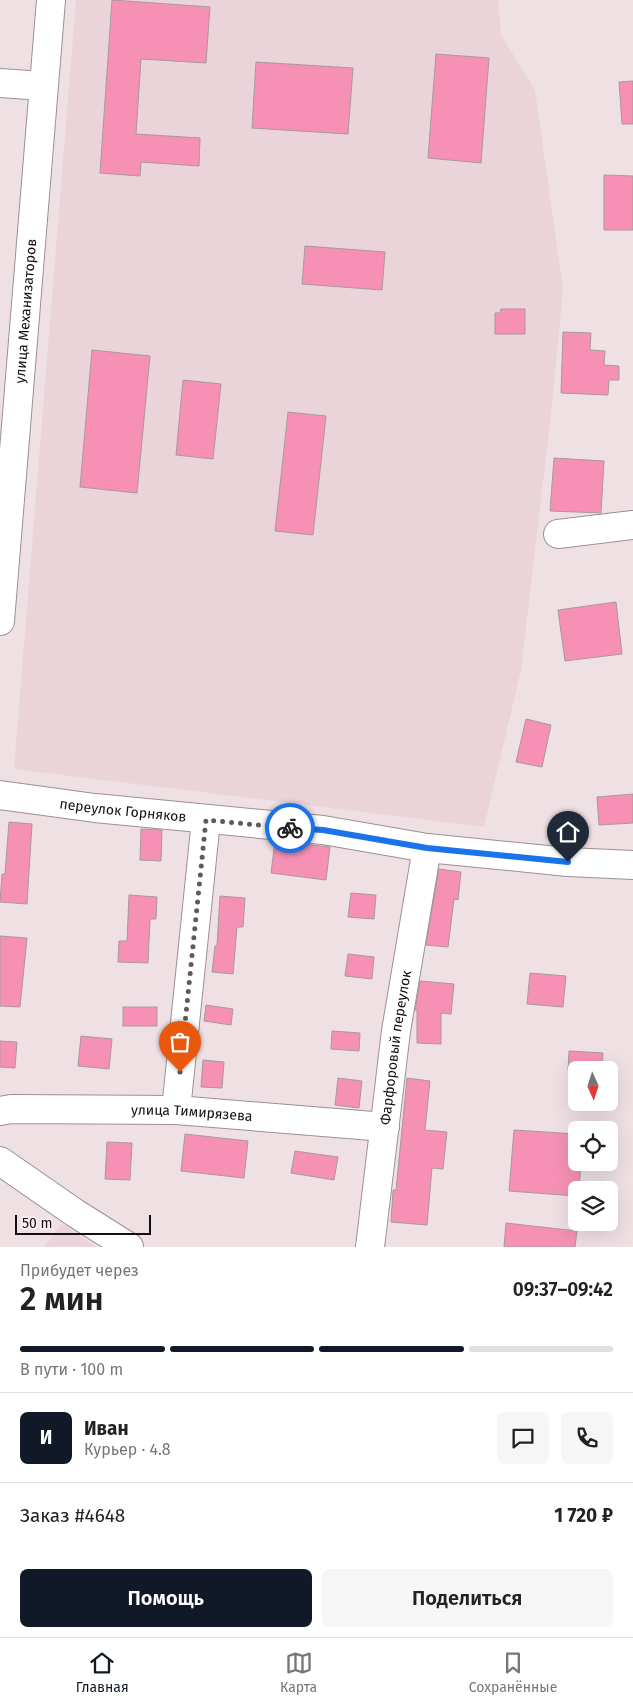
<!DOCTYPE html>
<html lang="ru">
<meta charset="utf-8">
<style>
:root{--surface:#fff;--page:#f6f6f6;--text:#222;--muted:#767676;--line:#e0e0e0;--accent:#111827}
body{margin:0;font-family:"Fira Sans",sans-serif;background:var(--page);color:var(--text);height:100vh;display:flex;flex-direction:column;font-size:19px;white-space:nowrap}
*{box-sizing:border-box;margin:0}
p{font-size:16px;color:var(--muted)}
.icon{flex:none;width:28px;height:28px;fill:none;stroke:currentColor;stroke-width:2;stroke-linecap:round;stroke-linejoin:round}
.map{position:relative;height:1247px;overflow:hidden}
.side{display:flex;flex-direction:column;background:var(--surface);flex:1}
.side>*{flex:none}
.needle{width:32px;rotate:177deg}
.buttons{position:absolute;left:568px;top:1061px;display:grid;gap:10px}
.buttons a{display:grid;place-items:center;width:50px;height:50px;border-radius:8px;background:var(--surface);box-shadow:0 5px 20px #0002;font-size:25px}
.scale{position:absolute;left:15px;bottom:12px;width:136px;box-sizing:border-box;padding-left:5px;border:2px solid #141011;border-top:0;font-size:14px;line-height:18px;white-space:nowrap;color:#141011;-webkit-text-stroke:4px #fdedf2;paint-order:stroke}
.pin{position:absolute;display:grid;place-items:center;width:42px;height:42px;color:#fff;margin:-51px -21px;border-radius:50% 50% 50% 0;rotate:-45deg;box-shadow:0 0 5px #0007}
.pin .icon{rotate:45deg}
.courier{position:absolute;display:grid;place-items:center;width:50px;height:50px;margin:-25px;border:4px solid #1a73e8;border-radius:50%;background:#fff;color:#222;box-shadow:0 1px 6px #0007}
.overview em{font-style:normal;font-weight:600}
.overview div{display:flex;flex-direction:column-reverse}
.overview{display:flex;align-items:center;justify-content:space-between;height:85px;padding:0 20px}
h1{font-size:32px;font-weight:600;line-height:38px}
.bar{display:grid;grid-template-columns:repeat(4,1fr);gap:8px 5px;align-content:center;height:60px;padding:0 20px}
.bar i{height:6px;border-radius:4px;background:var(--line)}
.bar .selected{background:var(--accent)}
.bar p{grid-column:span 4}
.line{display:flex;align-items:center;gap:12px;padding:0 20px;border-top:1px solid var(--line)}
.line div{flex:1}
.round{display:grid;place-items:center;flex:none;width:52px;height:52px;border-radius:8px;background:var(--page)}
.cta{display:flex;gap:10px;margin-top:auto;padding:10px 20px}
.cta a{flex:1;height:58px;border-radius:8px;background:var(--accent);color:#fff;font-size:20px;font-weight:600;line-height:58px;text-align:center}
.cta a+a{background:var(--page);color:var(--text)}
.tabs{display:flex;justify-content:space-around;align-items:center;height:70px;border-top:1px solid var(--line);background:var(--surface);font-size:14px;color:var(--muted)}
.tabs a{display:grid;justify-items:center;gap:2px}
.tabs .selected{color:var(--accent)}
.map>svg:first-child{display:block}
</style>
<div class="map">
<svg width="633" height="1247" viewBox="0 0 633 1247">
<rect width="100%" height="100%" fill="#efe0e4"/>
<g fill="#ead3d9">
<polygon points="76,0 498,0 501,35 535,90 563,289 552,405 521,670 484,827 14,769"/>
<polygon points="61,1224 94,1245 97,1247 44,1247"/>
</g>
<g fill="#f691b5" stroke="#a7999d">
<polygon points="112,0 210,7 206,63 141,59 136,134 200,138 199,166 141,162 140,176 100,173"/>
<polygon points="436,54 489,58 481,163 428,158"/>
<polygon points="256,62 353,68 348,134 252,128"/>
<polygon points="633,81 633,124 622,124 619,82"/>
<polygon points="604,175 633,176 633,230 604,230"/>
<polygon points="305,246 385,252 382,290 302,284"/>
<polygon points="501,309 525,309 525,334 495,334 495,313 500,313"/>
<polygon points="563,332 591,333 590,350 605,351 604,365 619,366 619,380 609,380 608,395 561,393"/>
<polygon points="92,350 150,356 137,493 80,487"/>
<polygon points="183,380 221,384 213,459 176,455"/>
<polygon points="288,412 326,416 313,535 275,531"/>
<polygon points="554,458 604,461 601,513 550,511"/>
<polygon points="616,602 622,654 565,661 558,610"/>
<polygon points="526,719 551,725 542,767 516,762"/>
<polygon points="633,794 633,823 599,825 597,797"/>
<polygon points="9,822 32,824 27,904 0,902 2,874 5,874"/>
<polygon points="141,829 162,830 161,861 140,860"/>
<polygon points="275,841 330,847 326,880 271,873"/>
<polygon points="439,869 461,872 458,900 454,899 448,947 426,945"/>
<polygon points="351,893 376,895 374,919 348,917"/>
<polygon points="129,895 157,897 156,919 150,919 148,963 118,962 119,941 127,941"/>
<polygon points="220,896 245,898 243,927 237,927 233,974 212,972 215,946 217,946"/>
<polygon points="0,936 27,938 20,1007 0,1006"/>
<polygon points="348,954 374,957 372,979 345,976"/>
<polygon points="530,973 566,976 563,1007 527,1004"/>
<polygon points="420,981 454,984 451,1014 441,1013 441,1044 417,1043 417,1010 415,1010"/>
<polygon points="206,1005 233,1009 231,1025 204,1021"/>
<rect x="123" y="1007" width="34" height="19"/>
<polygon points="332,1031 360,1033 359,1051 331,1049"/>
<polygon points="81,1036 112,1039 109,1069 78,1066"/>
<polygon points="0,1041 17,1042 15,1068 0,1067"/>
<polygon points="569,1051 603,1053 602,1070 568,1070"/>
<polygon points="203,1060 224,1062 222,1088 201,1087"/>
<polygon points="338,1078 362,1081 359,1108 335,1105"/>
<polygon points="407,1078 430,1081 425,1130 447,1132 443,1169 432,1168 427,1225 391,1222 393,1190 396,1190"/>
<polygon points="514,1130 576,1134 576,1162 581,1162 579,1190 576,1190 576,1196 509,1191"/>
<polygon points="185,1134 248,1141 244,1178 181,1171"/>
<polygon points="107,1142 132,1143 130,1180 105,1179"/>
<polygon points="295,1151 338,1157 334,1180 291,1173"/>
<polygon points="506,1223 577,1231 575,1247 504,1247"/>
</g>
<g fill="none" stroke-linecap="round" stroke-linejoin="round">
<g stroke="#9d8f93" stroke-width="30">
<g id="minor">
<polyline points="0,83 43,86"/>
<polyline points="558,534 633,525"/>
<path id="s1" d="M0 621 51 0"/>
<path id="s2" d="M0 795 95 808 323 830 427 848 568 862 633 865"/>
<polyline points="176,1110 206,820"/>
<path id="s3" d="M0 1111 11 1109 176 1110 385 1127"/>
<polyline points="0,1161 75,1213 129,1247"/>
<path id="s4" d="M370 1247 396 1031 427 848"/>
</g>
</g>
<use href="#minor" stroke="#fff" stroke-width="28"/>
</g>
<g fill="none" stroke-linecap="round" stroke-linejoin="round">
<polyline stroke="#61595b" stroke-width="5" stroke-dasharray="0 9" points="180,1072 206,820 290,828"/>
<polyline stroke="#1a73e8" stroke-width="6" points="290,828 323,830 427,848 568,862"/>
</g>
<g text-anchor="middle" stroke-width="5" stroke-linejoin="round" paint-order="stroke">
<g font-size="14" fill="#141011" stroke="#fdedf2">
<text dy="5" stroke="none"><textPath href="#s1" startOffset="311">улица Механизаторов</textPath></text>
<text dy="5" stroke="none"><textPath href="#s2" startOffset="124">переулок Горняков</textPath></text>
<text dy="5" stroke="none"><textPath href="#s4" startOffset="201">Фарфоровый переулок</textPath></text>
<text dy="5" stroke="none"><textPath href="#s3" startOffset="192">улица Тимирязева</textPath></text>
</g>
</g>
</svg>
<div class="buttons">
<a><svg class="needle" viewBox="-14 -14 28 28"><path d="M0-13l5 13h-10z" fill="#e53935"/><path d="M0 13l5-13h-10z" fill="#767676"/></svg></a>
<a><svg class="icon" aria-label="locate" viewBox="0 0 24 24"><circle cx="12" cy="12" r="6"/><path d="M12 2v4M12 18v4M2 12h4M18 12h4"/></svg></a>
<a><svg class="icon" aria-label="layers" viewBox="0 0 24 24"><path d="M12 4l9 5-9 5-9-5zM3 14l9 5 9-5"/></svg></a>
</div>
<div class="scale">50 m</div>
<div class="pin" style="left:180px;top:1072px;background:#ea580c"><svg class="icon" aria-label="bag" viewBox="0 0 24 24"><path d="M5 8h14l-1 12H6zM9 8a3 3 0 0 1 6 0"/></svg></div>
<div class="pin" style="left:568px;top:862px;background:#1f2937"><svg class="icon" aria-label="home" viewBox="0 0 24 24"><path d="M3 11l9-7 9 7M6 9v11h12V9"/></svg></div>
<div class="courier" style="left:290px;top:828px"><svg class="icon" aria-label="bike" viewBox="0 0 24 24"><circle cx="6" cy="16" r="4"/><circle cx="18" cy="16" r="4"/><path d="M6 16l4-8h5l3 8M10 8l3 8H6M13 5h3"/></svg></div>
</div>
<section class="side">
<div class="overview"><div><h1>2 мин</h1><p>Прибудет через</p></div><em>09:37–09:42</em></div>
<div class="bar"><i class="selected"></i><i class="selected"></i><i class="selected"></i><i></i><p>В пути · 100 m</p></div>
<div class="line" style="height:90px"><b class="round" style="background:var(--accent);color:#fff">И</b><div><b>Иван</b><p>Курьер · 4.8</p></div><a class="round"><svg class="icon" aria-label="chat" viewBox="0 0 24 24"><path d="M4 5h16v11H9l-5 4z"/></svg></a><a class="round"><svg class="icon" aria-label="phone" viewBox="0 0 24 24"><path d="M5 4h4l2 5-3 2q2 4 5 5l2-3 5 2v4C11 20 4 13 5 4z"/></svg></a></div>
<div class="line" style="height:65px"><div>Заказ #4648</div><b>1 720 ₽</b></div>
<div class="cta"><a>Помощь</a><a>Поделиться</a></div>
</section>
<nav class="tabs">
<a class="selected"><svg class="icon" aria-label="home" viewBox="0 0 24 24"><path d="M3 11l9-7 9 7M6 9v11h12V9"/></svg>Главная</a>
<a><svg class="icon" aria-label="map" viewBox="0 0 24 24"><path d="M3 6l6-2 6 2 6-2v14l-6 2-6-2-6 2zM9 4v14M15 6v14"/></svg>Карта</a>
<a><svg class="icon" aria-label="saved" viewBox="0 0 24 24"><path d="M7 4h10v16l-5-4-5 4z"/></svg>Сохранённые</a>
</nav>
